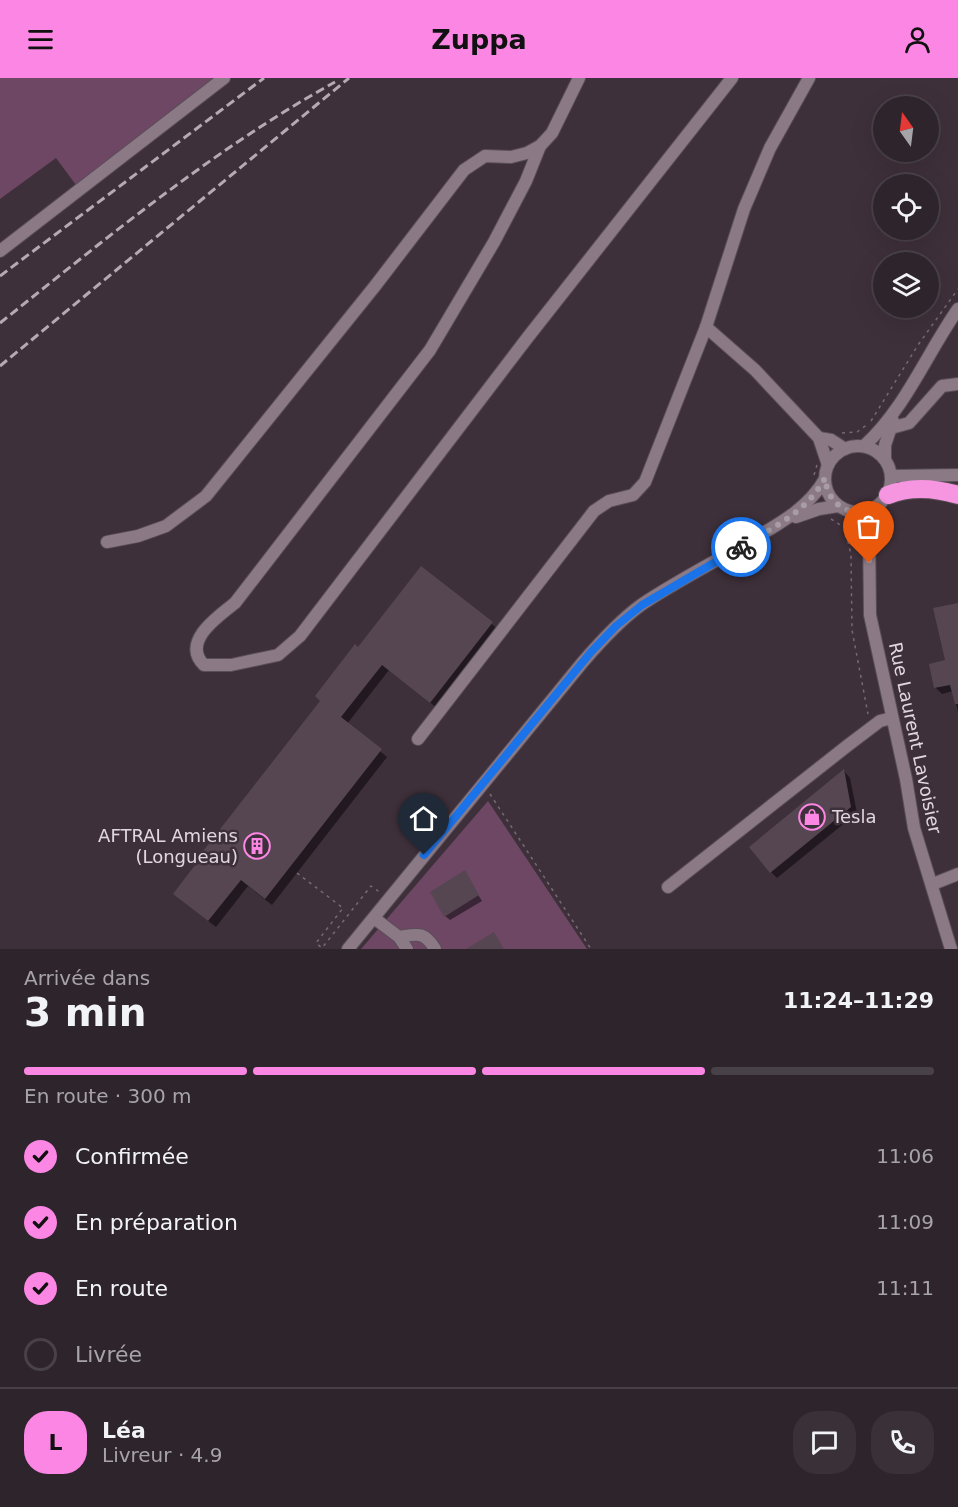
<!DOCTYPE html>
<html lang="fr">
<meta charset="utf-8">
<style>
:root{--surface:#2e242c;--page:#3a3038;--text:#f1f3f6;--muted:#a7a4a9;--line:#494148;--accent:#fc86e3}
body{margin:0;font-family:"DejaVu Sans",sans-serif;background:var(--page);color:var(--text);height:100vh;display:flex;flex-direction:column;font-size:22px;white-space:nowrap}
*{box-sizing:border-box;margin:0}
p{font-size:20px;color:var(--muted)}
.icon{flex:none;width:33px;height:33px;fill:none;stroke:currentColor;stroke-width:2;stroke-linecap:round;stroke-linejoin:round}
.map{position:relative;height:871px;overflow:hidden}
.details{display:flex;flex-direction:column;background:var(--surface);flex:1}
.details>*{flex:none}
.needle{width:39px;rotate:346deg}
.controls{position:absolute;left:873px;top:18px;display:grid;gap:12px}
.controls a{display:grid;place-items:center;width:66px;height:66px;border-radius:50%;background:var(--surface);box-shadow:0 6px 24px #0002,0 0 0 2px var(--line);font-size:30px}
.pin{position:absolute;display:grid;place-items:center;width:51px;height:51px;color:#fff;margin:-62px -26px;border-radius:50% 50% 50% 0;rotate:-45deg;box-shadow:0 0 6px #0007}
.pin .icon{rotate:45deg}
.courier{position:absolute;display:grid;place-items:center;width:60px;height:60px;margin:-30px;border:4px solid #1a73e8;border-radius:50%;background:#fff;color:#222;box-shadow:0 2px 8px #0007}
.headline em{font-style:normal;font-weight:700}
.headline div{display:flex;flex-direction:column-reverse}
.headline{display:flex;align-items:center;justify-content:space-between;height:102px;padding:0 24px}
h1{font-size:39px;font-weight:700;line-height:45px}
.bar{display:grid;grid-template-columns:repeat(4,1fr);gap:9px 6px;align-content:center;height:72px;padding:0 24px}
.bar i{height:8px;border-radius:4px;background:var(--line)}
.bar .selected{background:var(--accent)}
.bar p{grid-column:span 4}
.line{display:flex;align-items:center;gap:15px;padding:0 24px;border-top:2px solid var(--line)}
.line div{flex:1}
.round{display:grid;place-items:center;flex:none;width:63px;height:63px;border-radius:24px;background:var(--page)}
ol{padding:0 24px;list-style:none}
li{display:flex;align-items:center;gap:18px;height:66px}
li p{margin-inline-start:auto}
li .icon{padding:6px;border-radius:50%;background:var(--accent);color:#111;stroke-width:4}
li:last-child{color:var(--muted)}
li i{width:33px;height:33px;border:3px solid var(--line);border-radius:50%}
header{display:flex;justify-content:space-between;align-items:center;height:78px;padding:0 24px;background:var(--accent);color:#111;font-size:27px;font-weight:700}
.map>svg:first-child{display:block}
</style>
<header><svg class="icon" aria-label="menu" viewBox="0 0 24 24"><path d="M4 6h16M4 12h16M4 18h16"/></svg>Zuppa<svg class="icon" aria-label="person" viewBox="0 0 24 24"><circle cx="12" cy="8" r="4"/><path d="M4 21q1-7 8-7t8 7"/></svg></header>
<div class="map">
<svg width="958" height="871" viewBox="0 0 958 871">
<rect width="100%" height="100%" fill="#3e303a"/>
<g fill="#6e4765">
<polygon points="0,0 224,0 79,111 56,80 0,121"/>
<polygon points="488,723 587,871 361,871"/>
</g>
<g fill="#0007">
<polygon points="421,490 499,552 437,630 389,592 347,646 387,679 272,827 248,808 216,849 181,822 358,571"/>
<polygon points="958,526 958,634 953,613 942,616 936,610 930,587 947,583"/>
<polygon points="844,693 850,700 857,735 777,800 771,794"/>
<polygon points="464,794 482,823 450,842 445,838"/>
</g>
<g fill="#564652">
<polygon points="421,488 493,544 430,625 382,587 341,639 382,671 265,821 241,802 208,843 173,816 205,774 203,773 320,623 315,618 355,566 358,569"/>
<polygon points="958,525 958,626 955,626 950,607 934,610 929,586 945,582 933,530"/>
<polygon points="844,691 851,729 770,795 749,769"/>
<polygon points="465,792 479,817 444,839 430,814"/>
<polygon points="494,854 504,871 466,871"/>
</g>
<g fill="none" stroke-linecap="round" stroke-linejoin="round">
<g stroke="#5a4e57" stroke-width="14">
<g id="minor">
<path d="M540 68 526 103 494 164 430 272 235 525C217 539 181 564 204 587H231L278 577 300 558 528 259 732 0"/>
<polyline points="0,173 224,0"/>
<polyline points="706,249 755,292 819,360 828,387"/>
<polyline points="891,350 909,345 942,308 958,306"/>
<polyline points="819,360 831,362 845,371"/>
<circle cx="858" cy="401" r="33"/>
<path d="M864 368C905 331 926 277 958 231"/>
<polyline points="885,381 885,367 893,343"/>
<polyline points="892,398 958,397"/>
<polyline points="872,432 869,453 870,537 906,701 914,750 951,871"/>
<polyline points="796,439 819,431 838,428"/>
<polyline points="107,464 138,458 166,448 206,418 375,208 464,92 485,78 511,79 527,75 540,68 552,55 579,0"/>
<polyline points="418,661 594,433 609,423 633,417 645,404 706,249 744,131 770,70 809,0"/>
<polyline points="933,806 958,796"/>
<polyline points="668,809 847,668 880,643 892,640"/>
<polyline points="374,840 399,859 407,871"/>
<path d="M399 859C418 856 424 853 435 871"/>
<path d="M348 871 582 585C600 564 619 543 641 527 675 504 713 485 748 464 777 447 808 431 825 401"/>
</g>
</g>
<g stroke="#5a4e57" stroke-width="20">
<path id="highway" d="M888 417C911 408 935 410 958 417"/>
</g>
<g stroke="#766a73" stroke-width="1.5" stroke-dasharray="3 4.5" stroke-linecap="butt">
<polyline points="871,343 918,267 958,211"/>
<polyline points="842,355 857,354 868,346"/>
<polyline points="814,397 817,387"/>
<polyline points="831,441 845,450 851,477 852,552 868,636"/>
<polyline points="490,716 591,871"/>
<polyline points="297,795 343,830 316,865 322,870 371,808 381,815"/>
</g>
<use href="#minor" stroke="#8b7a86" stroke-width="12"/>
<use href="#highway" stroke="#f695e0" stroke-width="18"/>
<g stroke="#b5aab2" stroke-width="3" stroke-dasharray="9 4.5" stroke-linecap="butt">
<polyline points="0,198 264,0"/>
<path d="M0 245C108 159 214 71 335 4"/>
<polyline points="0,288 349,0"/>
</g>
</g>
<g fill="none" stroke-linecap="round" stroke-linejoin="round">
<path stroke="#a89da5" stroke-width="6" stroke-dasharray="0 10.8" d="M741 469C772 450 807 434 825 400 828 426 847 439 872 432L869 453V485"/>
<polyline stroke="#1a73e8" stroke-width="8" points="424,777 591,574 616,548 642,527 741,469"/>
</g>
<defs>
<g id="shop-ring" transform="scale(1.35)"><circle r="9.5" fill="#3e303a" stroke="#fc86e3" stroke-width="1.5"/><path d="M-5-2.5h2.3a2.7 3.5 0 0 1 5.4 0H5L5.5 6h-11ZM-1.5-2.5h3a1.5 2.3 0 0 0-3 0Z" fill="#fc86e3"/></g>
<g id="building-ring" transform="scale(1.35)"><circle r="9.5" fill="#3e303a" stroke="#fc86e3" stroke-width="1.5"/><path d="M-4-6H4V6H1V3H-1V6H-4ZM-2.5-4.3h1.7v1.8h-1.7ZM.8-4.3h1.7v1.8H.8ZM-2.5-1h1.7V.8h-1.7ZM.8-1h1.7V.8H.8Z" fill="#fc86e3"/></g>
</defs>
<g fill-rule="evenodd">
<use href="#shop-ring" x="812" y="739"/>
<use href="#building-ring" x="257" y="768"/>
</g>
<g text-anchor="middle" stroke-width="5" stroke-linejoin="round" paint-order="stroke">
<g font-size="18" fill="#e1d8df" stroke="#3e303a">
<text transform="translate(915 660) rotate(78)" y="6">Rue Laurent Lavoisier</text>
</g>
<g font-size="18" fill="#e1d8df" stroke="#3e303a" text-anchor="start">
<text x="832" y="745">Tesla</text>
<text x="238" y="764" text-anchor="end">AFTRAL Amiens<tspan x="238" dy="21">(Longueau)</tspan></text>
</g>
</g>
</svg>
<div class="controls">
<a><svg class="needle" viewBox="-14 -14 28 28"><path d="M0-13l5 13h-10z" fill="#e53935"/><path d="M0 13l5-13h-10z" fill="#a7a4a9"/></svg></a>
<a><svg class="icon" aria-label="locate" viewBox="0 0 24 24"><circle cx="12" cy="12" r="6"/><path d="M12 2v4M12 18v4M2 12h4M18 12h4"/></svg></a>
<a><svg class="icon" aria-label="layers" viewBox="0 0 24 24"><path d="M12 4l9 5-9 5-9-5zM3 14l9 5 9-5"/></svg></a>
</div>
<div class="pin" style="left:869px;top:485px;background:#ea580c"><svg class="icon" aria-label="bag" viewBox="0 0 24 24"><path d="M5 8h14l-1 12H6zM9 8a3 3 0 0 1 6 0"/></svg></div>
<div class="pin" style="left:424px;top:777px;background:#1f2937"><svg class="icon" aria-label="home" viewBox="0 0 24 24"><path d="M3 11l9-7 9 7M6 9v11h12V9"/></svg></div>
<div class="courier" style="left:741px;top:469px"><svg class="icon" aria-label="bike" viewBox="0 0 24 24"><circle cx="6" cy="16" r="4"/><circle cx="18" cy="16" r="4"/><path d="M6 16l4-8h5l3 8M10 8l3 8H6M13 5h3"/></svg></div>
</div>
<section class="details">
<div class="headline"><div><h1>3 min</h1><p>Arrivée dans</p></div><em>11:24–11:29</em></div>
<div class="bar"><i class="selected"></i><i class="selected"></i><i class="selected"></i><i></i><p>En route · 300 m</p></div>
<ol>
<li><svg class="icon" aria-label="check" viewBox="0 0 24 24"><path d="M5 12l5 5 9-10"/></svg>Confirmée<p>11:06</p></li>
<li><svg class="icon" aria-label="check" viewBox="0 0 24 24"><path d="M5 12l5 5 9-10"/></svg>En préparation<p>11:09</p></li>
<li><svg class="icon" aria-label="check" viewBox="0 0 24 24"><path d="M5 12l5 5 9-10"/></svg>En route<p>11:11</p></li>
<li><i></i>Livrée</li>
</ol>
<div class="line" style="height:108px"><b class="round" style="background:var(--accent);color:#111">L</b><div><b>Léa</b><p>Livreur · 4.9</p></div><a class="round"><svg class="icon" aria-label="chat" viewBox="0 0 24 24"><path d="M4 5h16v11H9l-5 4z"/></svg></a><a class="round"><svg class="icon" aria-label="phone" viewBox="0 0 24 24"><path d="M5 4h4l2 5-3 2q2 4 5 5l2-3 5 2v4C11 20 4 13 5 4z"/></svg></a></div>
</section>
